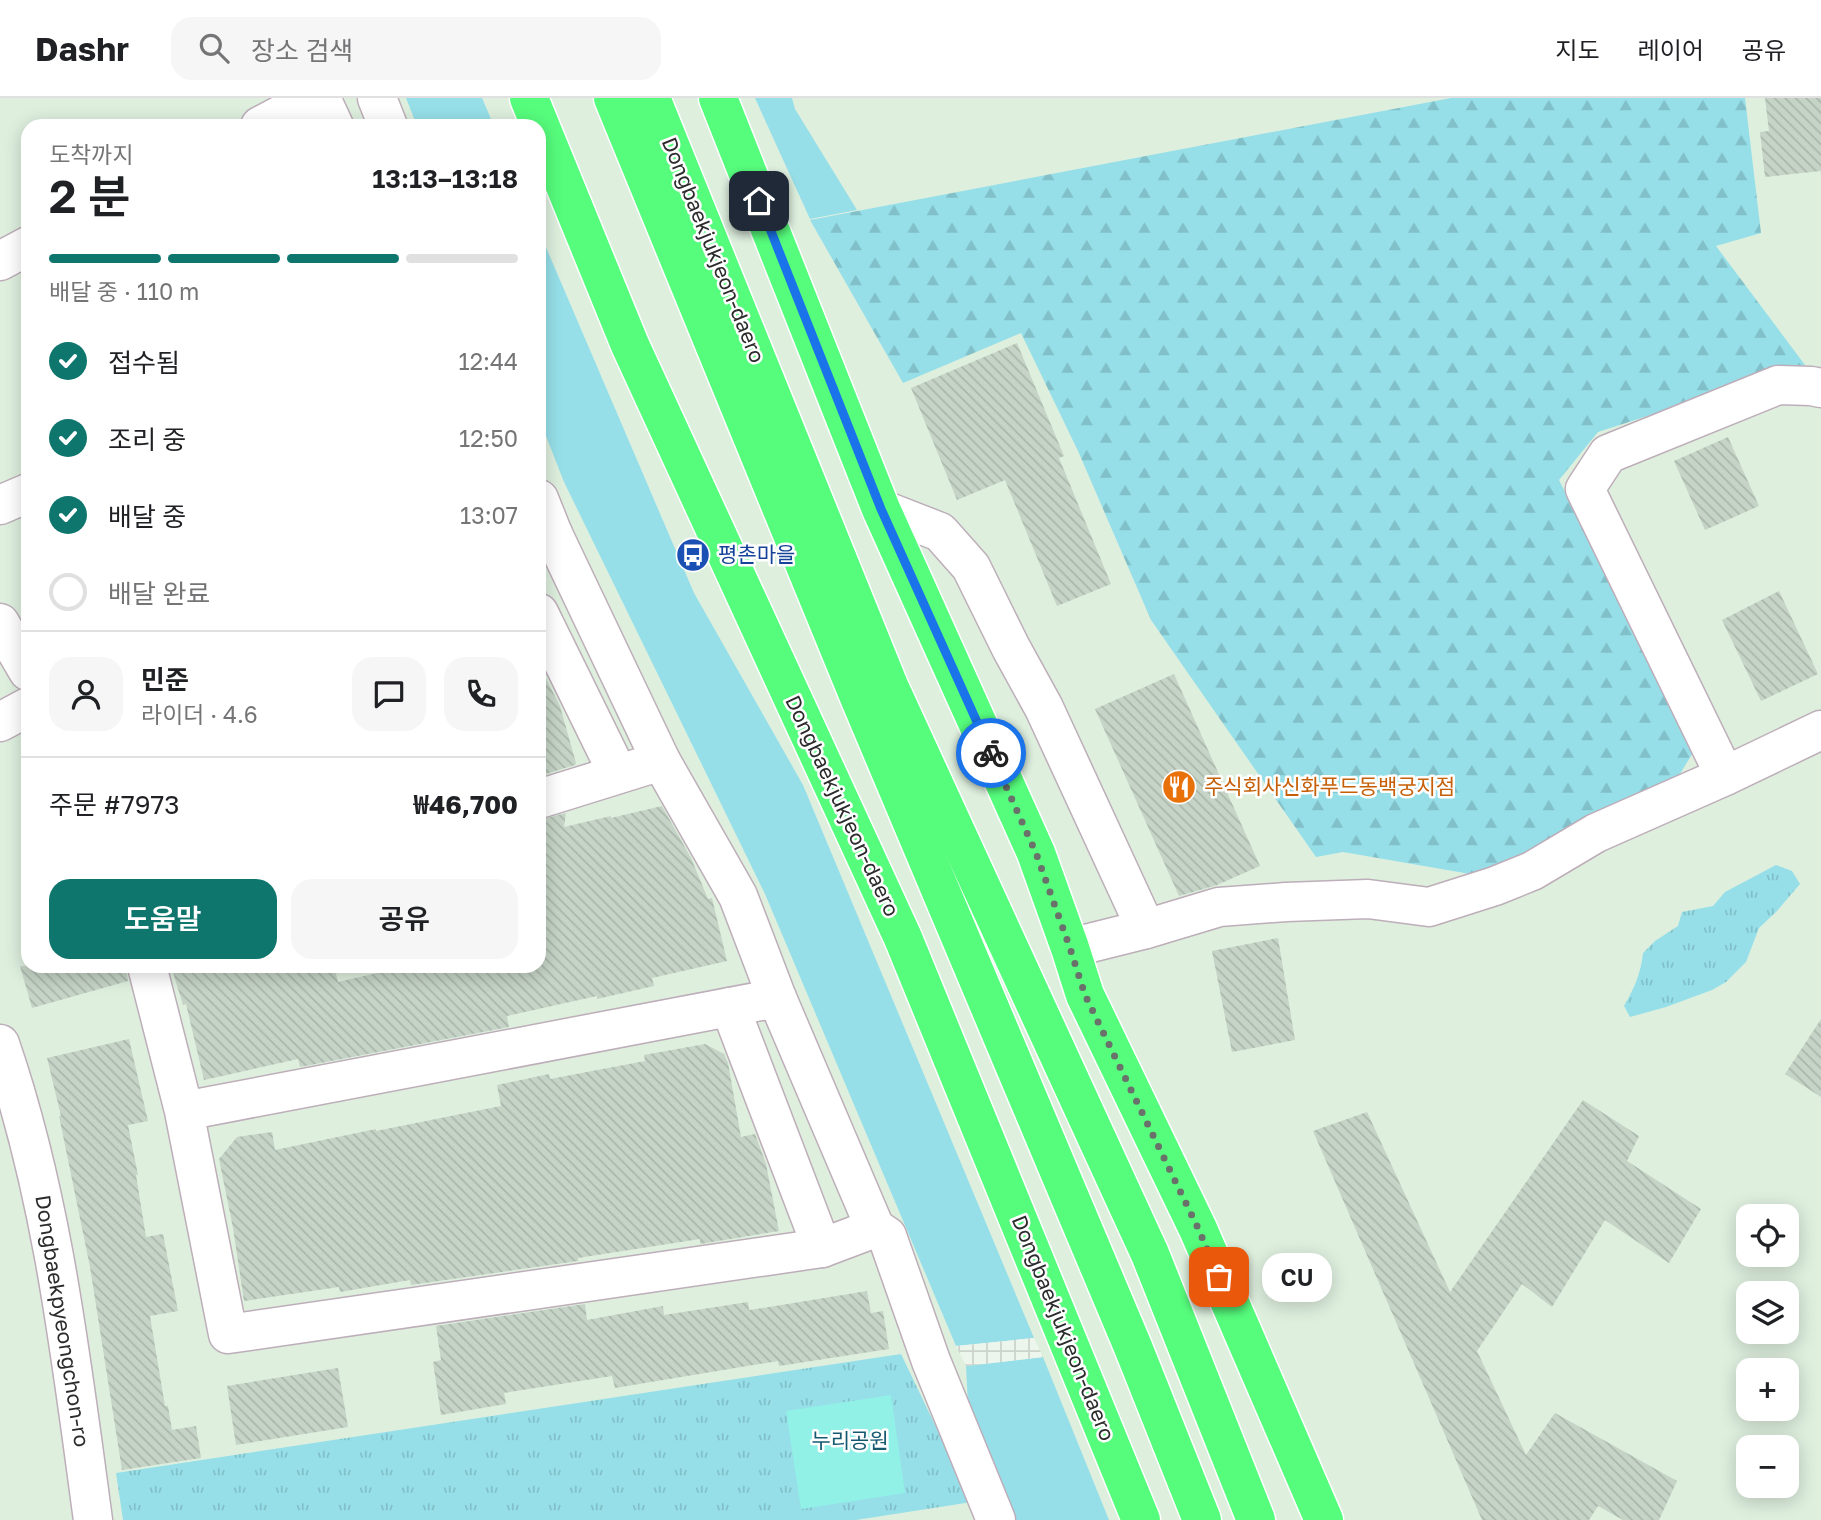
<!DOCTYPE html>
<html lang="ko">
<meta charset="utf-8">
<style>
:root{--surface:#fff;--page:#f6f6f6;--text:#202124;--muted:#757577;--line:#e0e0e0;--accent:#0f766e}
body{margin:0;font-family:"Golos Text","Noto Sans KR",sans-serif;background:var(--page);color:var(--text);height:100vh;display:flex;flex-direction:column;font-size:26px;white-space:nowrap}
*{box-sizing:border-box;margin:0}
p{font-size:23px;color:var(--muted)}
.icon{flex:none;width:38px;height:38px;fill:none;stroke:currentColor;stroke-width:2;stroke-linecap:round;stroke-linejoin:round}
.map{position:relative;flex:1;overflow:hidden}
.drawer{position:absolute;left:21px;top:21px;width:525px;height:854px;display:flex;flex-direction:column;background:var(--surface);border-radius:21px;box-shadow:0 4px 18px #0003}
.drawer>*{flex:none}
.fabs{position:absolute;left:1736px;top:1106px;display:grid;gap:14px}
.fabs a{display:grid;place-items:center;width:63px;height:63px;border-radius:14px;background:var(--surface);box-shadow:0 4px 18px #0003;font-size:35px}
.pin{position:absolute;display:grid;place-items:center;width:60px;height:60px;color:#fff;margin:-30px;border-radius:14px;box-shadow:0 4px 10px #0006}
.courier{position:absolute;display:grid;place-items:center;width:70px;height:70px;margin:-35px;border:5px solid #1a73e8;border-radius:50%;background:#fff;color:#222;box-shadow:0 2px 9px #0007}
.bubble{position:absolute;height:49px;border-radius:21px;background:var(--surface);box-shadow:0 4px 18px #0003;font-size:23px;font-weight:600;line-height:49px;text-align:center}
.headline em{font-style:normal;font-weight:600}
.headline div{display:flex;flex-direction:column-reverse}
.headline{display:flex;align-items:center;justify-content:space-between;height:119px;padding:0 28px}
h1{font-size:46px;font-weight:600;line-height:52px}
.bar{display:grid;grid-template-columns:repeat(4,1fr);gap:10px 7px;align-content:center;height:84px;padding:0 28px}
.bar i{height:9px;border-radius:5px;background:var(--line)}
.bar .current{background:var(--accent)}
.bar p{grid-column:span 4}
.line{display:flex;align-items:center;gap:18px;padding:0 28px;border-top:2px solid var(--line)}
.line div{flex:1}
.round{display:grid;place-items:center;flex:none;width:74px;height:74px;border-radius:21px;background:var(--page)}
ol{padding:0 28px;list-style:none}
li{display:flex;align-items:center;gap:21px;height:77px}
li p{margin-inline-start:auto}
li .icon{padding:7px;border-radius:50%;background:var(--accent);color:#fff;stroke-width:4}
li:last-child{color:var(--muted)}
li i{width:38px;height:38px;border:4px solid var(--line);border-radius:50%}
.action{display:flex;gap:14px;margin-top:auto;padding:14px 28px}
.action a{flex:1;height:80px;border-radius:21px;background:var(--accent);color:#fff;font-size:28px;font-weight:600;line-height:80px;text-align:center}
.action a+a{background:var(--page);color:var(--text)}
header{display:flex;align-items:center;gap:42px;box-sizing:border-box;height:98px;padding:0 35px;background:var(--surface);border-bottom:2px solid var(--line)}
header strong{font-size:33px}
nav{display:flex;gap:38px;margin-inline-start:auto;font-size:24px}
.search{width:490px;height:63px;background:var(--page);display:flex;align-items:center;gap:18px;box-sizing:border-box;padding:0 24px;border-radius:21px;color:var(--muted);font-size:26px}
.map>svg:first-child{display:block}
</style>
<header>
<strong>Dashr</strong>
<div class="search"><svg class="icon" aria-label="search" viewBox="0 0 24 24"><circle cx="10" cy="10" r="6"/><path d="M15 15l6 6"/></svg>장소 검색</div>
<nav><a>지도</a><a>레이어</a><a>공유</a></nav>
</header>
<div class="map">
<svg width="1821" height="1422" viewBox="0 0 1821 1422">
<defs>
<pattern id="forest-firs" width="22" height="20" patternUnits="userSpaceOnUse" patternTransform="scale(1.75)"><rect width="22" height="20" fill="#96dfe9"/><path d="M5 1l3.5 6h-7zM16 11l3.5 6h-7z" fill="#81c0c8"/></pattern>
<pattern id="park-tufts" width="24" height="20" patternUnits="userSpaceOnUse" patternTransform="scale(1.75)"><rect width="24" height="20" fill="#96dfe9"/><path d="M3 7l-1-3M5 7V3M7 7l1-3M15 17l-1-3M17 17v-4M19 17l1-3" fill="none" stroke="#81c0c8"/></pattern>
<pattern id="plaza-grid" width="8" height="8" patternUnits="userSpaceOnUse" patternTransform="scale(1.75)"><rect width="8" height="8" fill="#ecf6ed"/><path d="M0 4h8M4 0v8" fill="none" stroke="#cbd3cb"/></pattern>
<pattern id="building-back-hatch" width="6" height="6" patternUnits="userSpaceOnUse" patternTransform="scale(1.75)"><rect width="6" height="6" fill="#c6d4c7"/><path d="M-1 5l2 2M0 0l6 6M5-1l2 2" fill="none" stroke="#aab6ab"/></pattern>
</defs>
<rect width="100%" height="100%" fill="#deefde"/>
<g fill="#96dfe9">
<polygon points="406,0 482,0 494,28 417,28"/>
<polygon points="755,0 792,0 795,11 857,112 810,121"/>
<polygon points="539,133 694,495 803,687 1034,1240 956,1248 765,796 564,384 539,320"/>
<polygon points="1043,1259 1109,1422 1014,1422 968,1307 966,1268"/>
</g>
<polygon fill="url(#forest-firs)" points="1451,0 1745,0 1761,135 1716,148 1805,267 1598,334 1559,382 1694,653 1675,684 1476,777 1343,754 1316,759 1151,522 1078,353 1021,235 903,285 810,122"/>
<g fill="url(#park-tufts)">
<path d="M1776 767 1792 773 1800 786 1776 814 1759 830 1746 864 1726 884 1712 892 1666 909 1630 919 1624 908C1634 891 1641 875 1643 855L1655 843 1678 828 1682 814 1713 808 1725 794Z"/>
<polygon points="901,1256 972,1404 856,1422 123,1422 116,1375"/>
</g>
<polygon fill="#91f1e6" points="891,1297 905,1395 801,1411 786,1313"/>
<polygon fill="url(#plaza-grid)" points="1034,1240 1043,1259 966,1268 956,1248"/>
<g fill="url(#building-back-hatch)">
<polygon points="1765,0 1821,0 1821,73 1765,79 1760,34 1769,33"/>
<polygon points="1017,245 1064,358 1059,360 1111,486 1057,508 1005,382 957,402 911,290"/>
<polygon points="1728,339 1759,408 1705,432 1674,363"/>
<polygon points="1779,493 1818,576 1761,603 1722,522"/>
<polygon points="539,567 560,608 576,665 575,667 539,678"/>
<polygon points="1174,576 1260,768 1217,787 1179,798 1095,611"/>
<polygon points="662,708 691,760 708,801 712,800 727,863 652,880 654,888 597,901 597,898 507,918 509,929 300,969 298,961 204,982 186,906 183,907 171,868 334,868 338,884 408,868 539,868 539,722 566,715 564,729 611,718 611,720"/>
<polygon points="1278,840 1295,942 1232,954 1212,853"/>
<polygon points="20,868 126,868 128,883 32,910"/>
<polygon points="1821,921 1821,999 1785,976"/>
<polygon points="129,941 148,1023 128,1027 138,1077 136,1077 146,1139 163,1136 178,1213 150,1218 165,1308 168,1308 172,1332 196,1328 201,1360 122,1372 90,1169 59,1018 61,1018 47,960"/>
<polygon points="705,946 724,956 728,965 741,1039 755,1036 766,1066 779,1133 700,1146 700,1141 578,1160 578,1163 411,1187 410,1182 340,1194 339,1189 244,1203 233,1130 219,1061 237,1039 272,1034 275,1052 376,1031 376,1033 501,1008 497,987 549,976 550,981 645,963 644,957"/>
<polygon points="1583,1002 1639,1038 1627,1063 1701,1111 1669,1165 1605,1122 1552,1209 1522,1186 1477,1253 1526,1357 1555,1315 1677,1383 1659,1422 1623,1422 1598,1408 1589,1422 1482,1422 1313,1033 1367,1014 1450,1194"/>
<polygon points="867,1193 871,1215 883,1213 889,1251 779,1268 778,1263 615,1290 612,1278 504,1295 506,1306 441,1317 433,1264 441,1262 436,1228 585,1206 587,1222 663,1208 664,1217 748,1204 749,1212 763,1210"/>
<polygon points="338,1270 348,1329 236,1347 227,1288"/>
</g>
<g fill="none" stroke-linecap="round" stroke-linejoin="round">
<g stroke="#bdaeb9" stroke-width="41">
<g id="minor">
<polyline points="321,0 334,28"/>
<polyline points="377,0 388,28"/>
<polyline points="260,28 313,0"/>
<polyline points="0,163 28,148"/>
<polyline points="539,401 553,436"/>
<polyline points="0,407 28,395"/>
<polyline points="881,411 940,434 971,469 1011,550 1044,610 1146,831"/>
<polyline points="539,440 553,436 661,663 539,701"/>
<polyline points="539,515 618,676"/>
<polyline points="0,525 28,573"/>
<polyline points="0,624 28,609"/>
<polyline points="661,663 738,798 777,900"/>
<polyline points="1725,678 1585,391 1608,356 1778,287 1811,288 1821,290"/>
<polyline points="1070,850 1146,831 1219,809 1286,804 1368,801 1429,809 1495,788 1532,773 1596,735 1725,678 1821,632"/>
<polyline points="147,868 184,1013 228,1236 822,1150 875,1130 777,900 184,1013"/>
<polyline points="730,909 822,1150"/>
<path d="M0 946C53 1100 71 1261 93 1422"/>
<polyline points="875,1130 887,1138 931,1263 996,1422"/>
</g>
</g>
<g stroke="#fff" stroke-width="41">
<g id="major">
<polyline points="529,0 630,247 903,840 1141,1422"/>
<polyline points="613,0 859,599 1133,1249 1202,1422"/>
<polyline points="651,0 889,588 1150,1156 1256,1422"/>
<polyline points="718,0 881,411 1036,755 1070,850 1085,897 1198,1131 1324,1422"/>
</g>
</g>
<use href="#minor" stroke="#fff" stroke-width="38"/>
<use href="#major" stroke="#56fc7c" stroke-width="38"/>
</g>
<g fill="none" stroke-linecap="round" stroke-linejoin="round">
<polyline stroke="#6a706a" stroke-width="7" stroke-dasharray="0 12.6" points="991,655 1036,755 1070,850 1085,897 1198,1130 1219,1179"/>
<polyline stroke="#1a73e8" stroke-width="9" points="759,103 881,411 991,655"/>
</g>
<defs>
<g id="bus-disc" transform="scale(1.75)"><circle r="9.5" fill="#1a4fb4" stroke="#fff"/><path d="M-5-6H5V4H4V6H2V4H-2V6H-4V4H-5ZM-3.5-4V0h7V-4ZM-3.5 1.2v1.5H-2V1.2ZM2 1.2v1.5H3.5V1.2Z" fill="#fff"/></g>
<g id="restaurant-disc" transform="scale(1.75)"><circle r="9.5" fill="#e8710a" stroke="#fff"/><path d="M-5-6h1v4h1v-4h1v4h1v-4h1v5L-1.5 .5V6h-2V.5L-5-1ZM5-6V6H3V1.5H1.5Q1.5-4 5-6Z" fill="#fff"/></g>
</defs>
<g fill-rule="evenodd">
<use href="#bus-disc" x="693" y="457"/>
<use href="#restaurant-disc" x="1179" y="689"/>
</g>
<g text-anchor="middle" stroke-width="5" stroke-linejoin="round" paint-order="stroke">
<g font-size="21" fill="#2c2c2c" stroke="#fff">
<text transform="translate(713 152) rotate(68)" y="7">Dongbaekjukjeon-daero</text>
<text transform="translate(842 708) rotate(65)" y="7">Dongbaekjukjeon-daero</text>
<text transform="translate(62 1223) rotate(81)" y="7">Dongbaekpyeongchon-ro</text>
<text transform="translate(1063 1230) rotate(68)" y="7">Dongbaekjukjeon-daero</text>
</g>
<g font-size="21" fill="#164399" stroke="#fff" text-anchor="start">
<text x="718" y="464">평촌마을</text>
</g>
<g font-size="21" fill="#c56008" stroke="#fff" text-anchor="start">
<text x="1204" y="696">주식회사신화푸드동백궁지점</text>
</g>
<g font-size="21" fill="#155971" stroke="#fff">
<text x="850" y="1350">누리공원</text>
</g>
</g>
</svg>
<div class="fabs">
<a><svg class="icon" aria-label="locate" viewBox="0 0 24 24"><circle cx="12" cy="12" r="6"/><path d="M12 2v4M12 18v4M2 12h4M18 12h4"/></svg></a>
<a><svg class="icon" aria-label="layers" viewBox="0 0 24 24"><path d="M12 4l9 5-9 5-9-5zM3 14l9 5 9-5"/></svg></a>
<a>+</a>
<a>−</a>
</div>
<div class="pin" style="left:1219px;top:1179px;background:#ea580c"><svg class="icon" aria-label="bag" viewBox="0 0 24 24"><path d="M5 8h14l-1 12H6zM9 8a3 3 0 0 1 6 0"/></svg></div>
<div class="pin" style="left:759px;top:103px;background:#1f2937"><svg class="icon" aria-label="home" viewBox="0 0 24 24"><path d="M3 11l9-7 9 7M6 9v11h12V9"/></svg></div>
<div class="courier" style="left:991px;top:655px"><svg class="icon" aria-label="bike" viewBox="0 0 24 24"><circle cx="6" cy="16" r="4"/><circle cx="18" cy="16" r="4"/><path d="M6 16l4-8h5l3 8M10 8l3 8H6M13 5h3"/></svg></div>
<div class="bubble" style="left:1262px;top:1155px;width:70px">CU</div>
<section class="drawer">
<div class="headline"><div><h1>2 분</h1><p>도착까지</p></div><em>13:13–13:18</em></div>
<div class="bar"><i class="current"></i><i class="current"></i><i class="current"></i><i></i><p>배달 중 · 110 m</p></div>
<ol>
<li><svg class="icon" aria-label="check" viewBox="0 0 24 24"><path d="M5 12l5 5 9-10"/></svg>접수됨<p>12:44</p></li>
<li><svg class="icon" aria-label="check" viewBox="0 0 24 24"><path d="M5 12l5 5 9-10"/></svg>조리 중<p>12:50</p></li>
<li><svg class="icon" aria-label="check" viewBox="0 0 24 24"><path d="M5 12l5 5 9-10"/></svg>배달 중<p>13:07</p></li>
<li><i></i>배달 완료</li>
</ol>
<div class="line" style="height:126px"><a class="round"><svg class="icon" aria-label="person" viewBox="0 0 24 24"><circle cx="12" cy="8" r="4"/><path d="M4 21q1-7 8-7t8 7"/></svg></a><div><b>민준</b><p>라이더 · 4.6</p></div><a class="round"><svg class="icon" aria-label="chat" viewBox="0 0 24 24"><path d="M4 5h16v11H9l-5 4z"/></svg></a><a class="round"><svg class="icon" aria-label="phone" viewBox="0 0 24 24"><path d="M5 4h4l2 5-3 2q2 4 5 5l2-3 5 2v4C11 20 4 13 5 4z"/></svg></a></div>
<div class="line" style="height:91px"><div>주문 #7973</div><b>₩46,700</b></div>
<div class="action"><a>도움말</a><a>공유</a></div>
</section>
</div>
